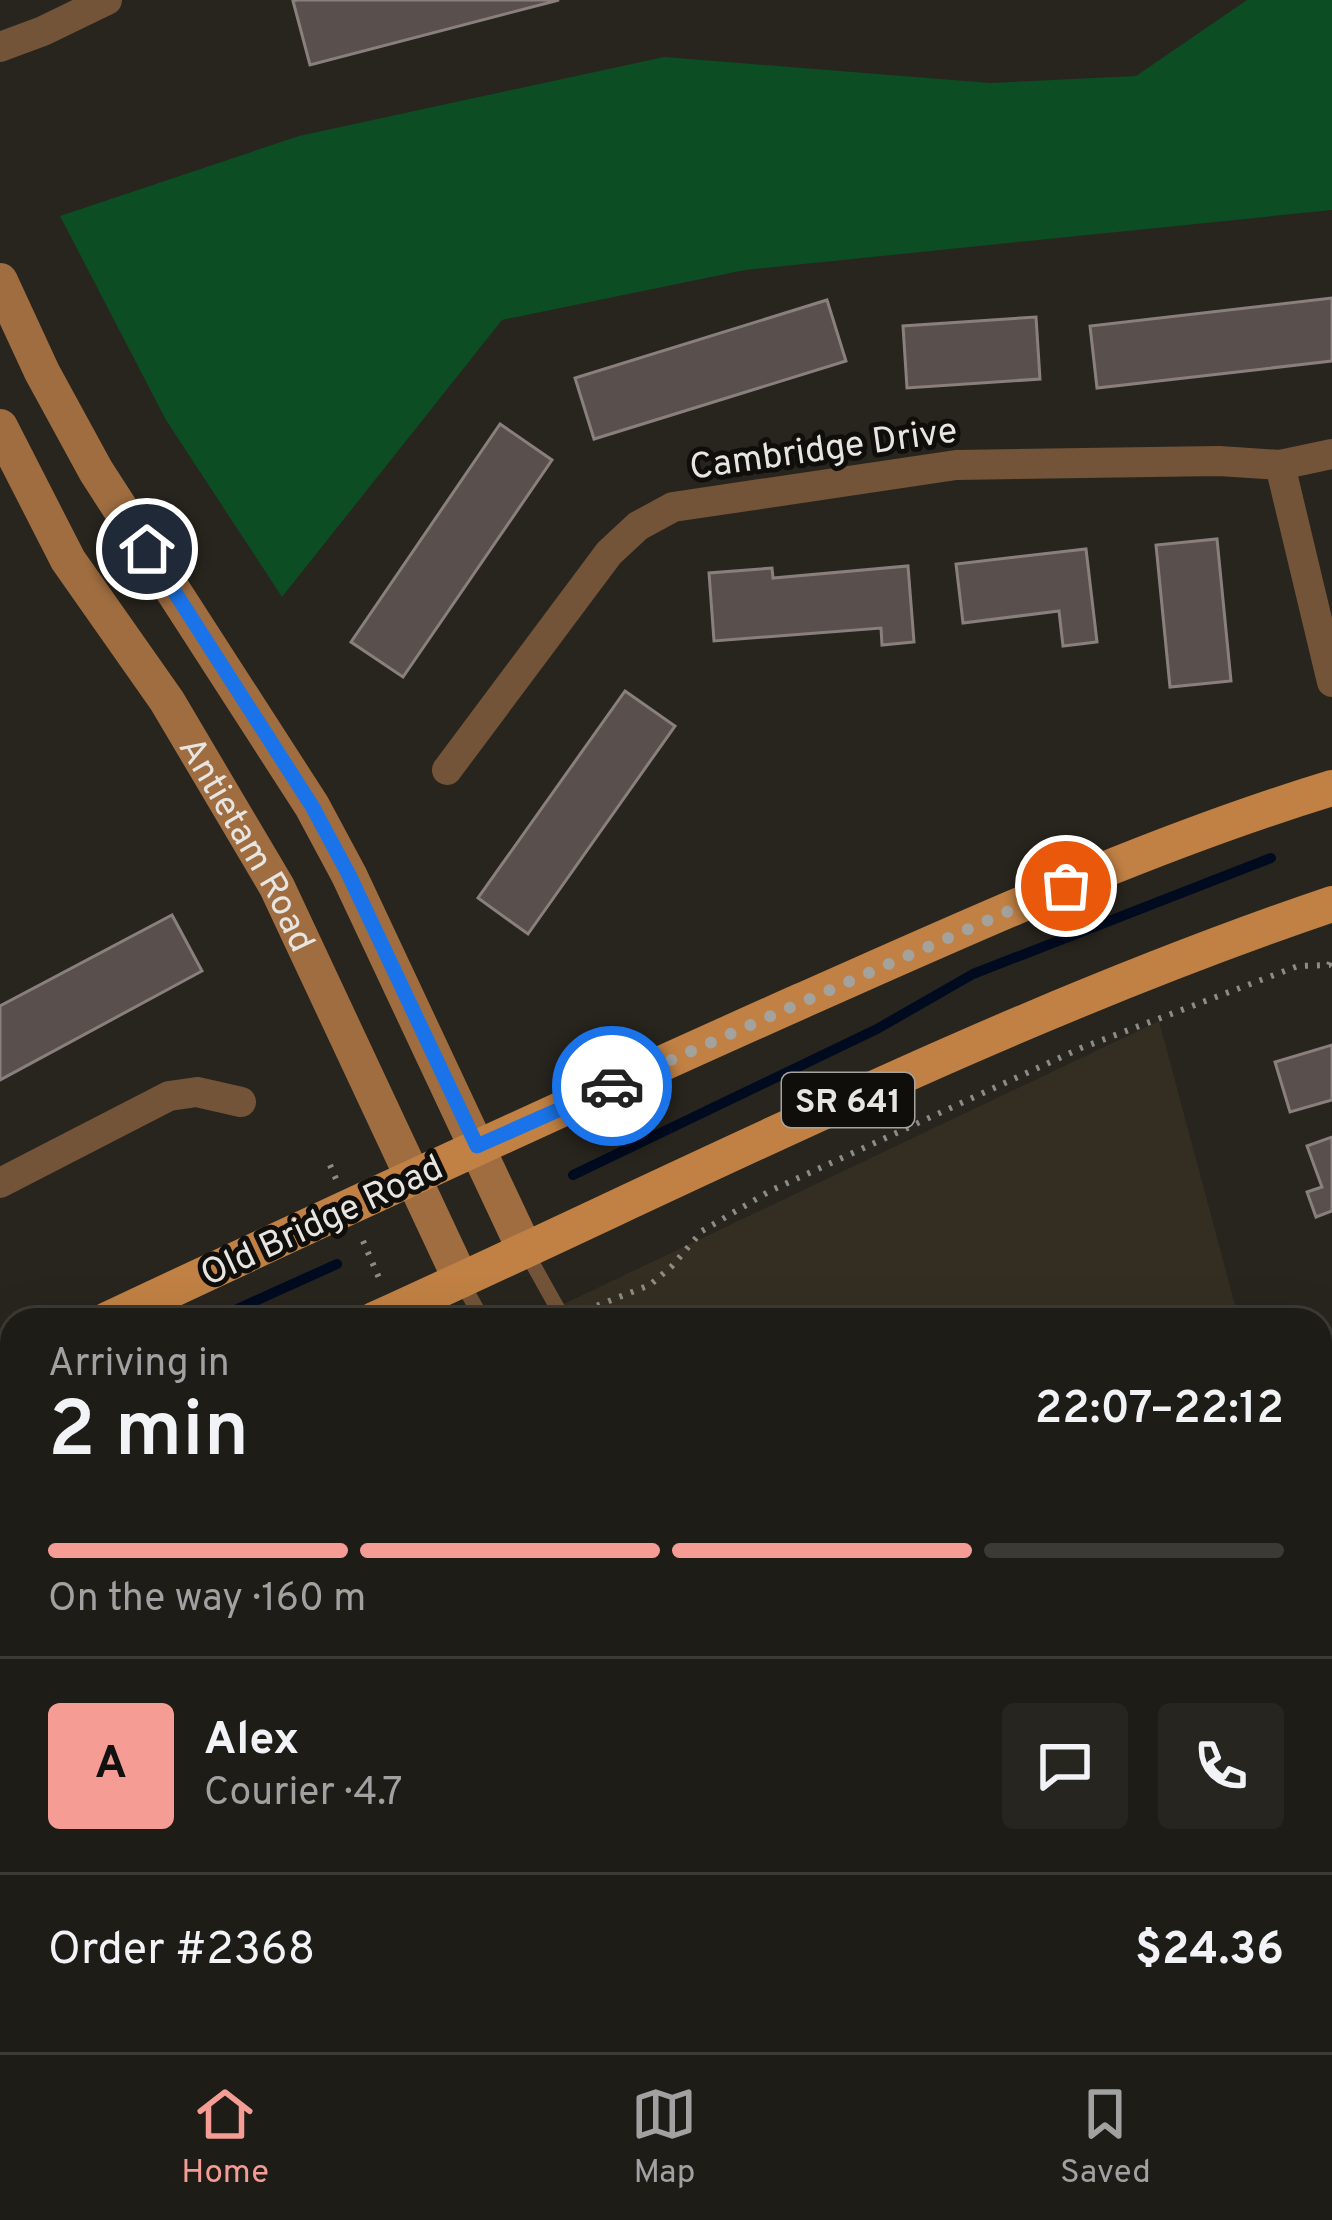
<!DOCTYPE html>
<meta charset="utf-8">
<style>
:root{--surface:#1e1c16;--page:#26251f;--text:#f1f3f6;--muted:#a1a1a1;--line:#3c3a35;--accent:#f59c95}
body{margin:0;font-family:Overpass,sans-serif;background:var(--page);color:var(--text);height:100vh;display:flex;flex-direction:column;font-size:45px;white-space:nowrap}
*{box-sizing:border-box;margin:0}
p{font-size:39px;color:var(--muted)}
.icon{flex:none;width:66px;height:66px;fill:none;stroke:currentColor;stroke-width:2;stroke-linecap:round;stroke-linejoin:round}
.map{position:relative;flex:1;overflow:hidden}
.panel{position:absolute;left:0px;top:1308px;width:1332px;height:744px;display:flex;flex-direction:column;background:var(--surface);border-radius:36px 36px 0 0;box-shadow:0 12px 48px #0002,0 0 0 3px var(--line)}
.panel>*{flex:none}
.pin{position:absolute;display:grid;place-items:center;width:102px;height:102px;color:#fff;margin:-51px;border:6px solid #fff;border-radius:50%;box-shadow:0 3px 12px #0007}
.courier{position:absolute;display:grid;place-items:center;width:120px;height:120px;margin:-60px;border:9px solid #1a73e8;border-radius:50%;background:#fff;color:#222;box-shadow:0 3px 15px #0007}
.overview em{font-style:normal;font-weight:600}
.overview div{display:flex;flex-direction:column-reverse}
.overview{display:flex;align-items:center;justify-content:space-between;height:204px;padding:0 48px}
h1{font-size:78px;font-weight:600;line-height:90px}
.bar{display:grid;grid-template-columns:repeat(4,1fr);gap:18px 12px;align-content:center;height:144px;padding:0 48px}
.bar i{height:15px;border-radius:9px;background:var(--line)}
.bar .selected{background:var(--accent)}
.bar p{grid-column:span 4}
.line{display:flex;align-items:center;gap:30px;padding:0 48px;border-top:3px solid var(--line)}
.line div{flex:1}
.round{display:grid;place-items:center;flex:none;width:126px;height:126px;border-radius:12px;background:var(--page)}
.tabs{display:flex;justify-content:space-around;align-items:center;height:168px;border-top:3px solid var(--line);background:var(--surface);font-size:33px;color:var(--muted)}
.tabs a{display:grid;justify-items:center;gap:6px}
.tabs .selected{color:var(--accent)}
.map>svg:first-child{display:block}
</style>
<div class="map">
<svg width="1332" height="2052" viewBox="0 0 1332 2052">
<rect width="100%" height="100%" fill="#28251e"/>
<g fill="#342e22">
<polygon points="1159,1021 1239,1320 530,1320"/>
<polygon points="12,1556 12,2040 1320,2040 1320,1591 1332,1629 1332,2052 0,2052 0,1561"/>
</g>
<polygon fill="#0c4d23" points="1247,0 1332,0 1332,210 745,270 502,320 282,597 166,420 60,216 299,136 664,57 990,83 1136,76"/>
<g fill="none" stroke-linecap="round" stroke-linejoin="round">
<g stroke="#000b20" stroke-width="10">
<polyline points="573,1175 877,1029 973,974 1271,858"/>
<polyline points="213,1320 337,1264"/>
<polyline points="0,1427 12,1421"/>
</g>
</g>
<g fill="#59504d" stroke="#897f7c" stroke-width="3">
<polygon points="297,0 559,0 310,65 293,1"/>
<polygon points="1332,298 1332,361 1097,388 1090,326"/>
<polygon points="827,300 846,361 594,439 575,378"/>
<polygon points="1036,317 1040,379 907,388 903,326"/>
<polygon points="500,424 552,460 403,677 351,642"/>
<polygon points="1217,539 1231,681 1170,687 1156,545"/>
<polygon points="1086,549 1097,642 1063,646 1059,611 963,623 956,564"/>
<polygon points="908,566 914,642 882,645 881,628 714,641 709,573 772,568 773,578"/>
<polygon points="625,691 675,726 528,934 478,898"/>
<polygon points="172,915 202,971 0,1080 0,1006"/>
<polygon points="1332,1045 1332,1100 1290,1112 1275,1062"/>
<polygon points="1332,1137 1332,1211 1316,1217 1307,1192 1322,1187 1307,1146"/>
<polygon points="291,2040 714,2040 713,2052 300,2052 302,2049"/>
</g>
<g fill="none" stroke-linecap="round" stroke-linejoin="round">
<g stroke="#8d8b85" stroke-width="6" stroke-dasharray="3 9" stroke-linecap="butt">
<polyline points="330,1165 336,1179"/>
<polyline points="363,1241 379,1278"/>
<polyline points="586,1310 650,1285 672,1266 702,1231 770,1191 1081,1048 1298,966 1329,965 1332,957"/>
<polyline points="0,1547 12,1542"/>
</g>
<g stroke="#735438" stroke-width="15">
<polyline points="525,1250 564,1320"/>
<polyline points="462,1283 483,1320"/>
<polyline points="855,2040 861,2052"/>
<polyline points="934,2040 941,2052"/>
<polyline points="1266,2040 1270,2052"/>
</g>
<g stroke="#735438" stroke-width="30">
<polyline points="0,47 43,31 107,0"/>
<polyline points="1280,465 1332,682"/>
<polyline points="447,770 609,553 638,526 673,507 956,465 1219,461 1280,465 1332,454"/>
<polyline points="0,1183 169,1096 197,1092 241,1102"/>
</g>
<g stroke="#9f6d40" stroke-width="36">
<polyline points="0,281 42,372 96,471 312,806 349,875 525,1250"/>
<path id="s1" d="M0 427 68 560 167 701 277 887 461 1280"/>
</g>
<g stroke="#c18144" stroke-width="36">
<path d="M107 1320C337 1212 568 1105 801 1001 975 924 1149 844 1332 788"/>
<path d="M374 1320C691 1176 1002 1016 1332 904"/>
<polyline points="0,1370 12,1364"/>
<polyline points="0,1492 12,1487"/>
</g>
</g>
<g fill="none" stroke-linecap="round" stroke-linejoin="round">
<polyline stroke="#a4a29d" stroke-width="12" stroke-dasharray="0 21.6" points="612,1086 1066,886"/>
<polyline stroke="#1a73e8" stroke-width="15" points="147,549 312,806 349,875 477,1146 612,1086"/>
</g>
<g text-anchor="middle" stroke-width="10" stroke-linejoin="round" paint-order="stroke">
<rect fill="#0f0e0b" stroke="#a6a4a1" stroke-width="3" x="782" y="1073" width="132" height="54" rx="9"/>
<g font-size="33" font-weight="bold" fill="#e7e5e1">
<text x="848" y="1112">SR 641</text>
</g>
<g font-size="36" fill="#e7e5e1" stroke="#0f0e0b">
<text transform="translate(823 447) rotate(-8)" y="13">Cambridge Drive</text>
<text dy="13" stroke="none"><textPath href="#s1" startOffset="486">Antietam Road</textPath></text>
<text transform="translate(321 1219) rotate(-25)" y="13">Old Bridge Road</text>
</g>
</g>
</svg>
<div class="pin" style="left:1066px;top:886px;background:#ea580c"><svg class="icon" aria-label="bag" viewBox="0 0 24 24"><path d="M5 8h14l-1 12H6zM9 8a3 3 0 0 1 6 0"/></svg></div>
<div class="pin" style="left:147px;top:549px;background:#1f2937"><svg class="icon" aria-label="home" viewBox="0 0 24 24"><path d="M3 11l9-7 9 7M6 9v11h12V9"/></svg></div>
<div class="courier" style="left:612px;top:1086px"><svg class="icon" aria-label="car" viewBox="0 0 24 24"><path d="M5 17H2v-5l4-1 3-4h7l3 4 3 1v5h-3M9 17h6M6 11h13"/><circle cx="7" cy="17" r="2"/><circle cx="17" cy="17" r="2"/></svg></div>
<section class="panel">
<div class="overview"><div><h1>2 min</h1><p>Arriving in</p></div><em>22:07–22:12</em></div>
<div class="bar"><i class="selected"></i><i class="selected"></i><i class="selected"></i><i></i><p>On the way · 160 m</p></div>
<div class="line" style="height:216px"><b class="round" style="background:var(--accent);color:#111">A</b><div><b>Alex</b><p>Courier · 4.7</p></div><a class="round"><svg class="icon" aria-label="chat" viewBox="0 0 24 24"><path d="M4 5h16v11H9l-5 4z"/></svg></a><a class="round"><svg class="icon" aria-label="phone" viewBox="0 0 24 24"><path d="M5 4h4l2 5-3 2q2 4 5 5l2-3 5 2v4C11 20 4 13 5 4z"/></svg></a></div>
<div class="line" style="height:156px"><div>Order #2368</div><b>$24.36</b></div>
</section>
</div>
<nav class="tabs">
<a class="selected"><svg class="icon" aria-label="home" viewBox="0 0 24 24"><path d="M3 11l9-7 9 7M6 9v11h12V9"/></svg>Home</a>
<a><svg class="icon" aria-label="map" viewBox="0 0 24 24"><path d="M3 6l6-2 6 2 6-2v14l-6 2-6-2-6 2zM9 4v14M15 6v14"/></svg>Map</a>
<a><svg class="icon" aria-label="saved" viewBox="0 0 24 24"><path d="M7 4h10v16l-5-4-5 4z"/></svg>Saved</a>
</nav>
